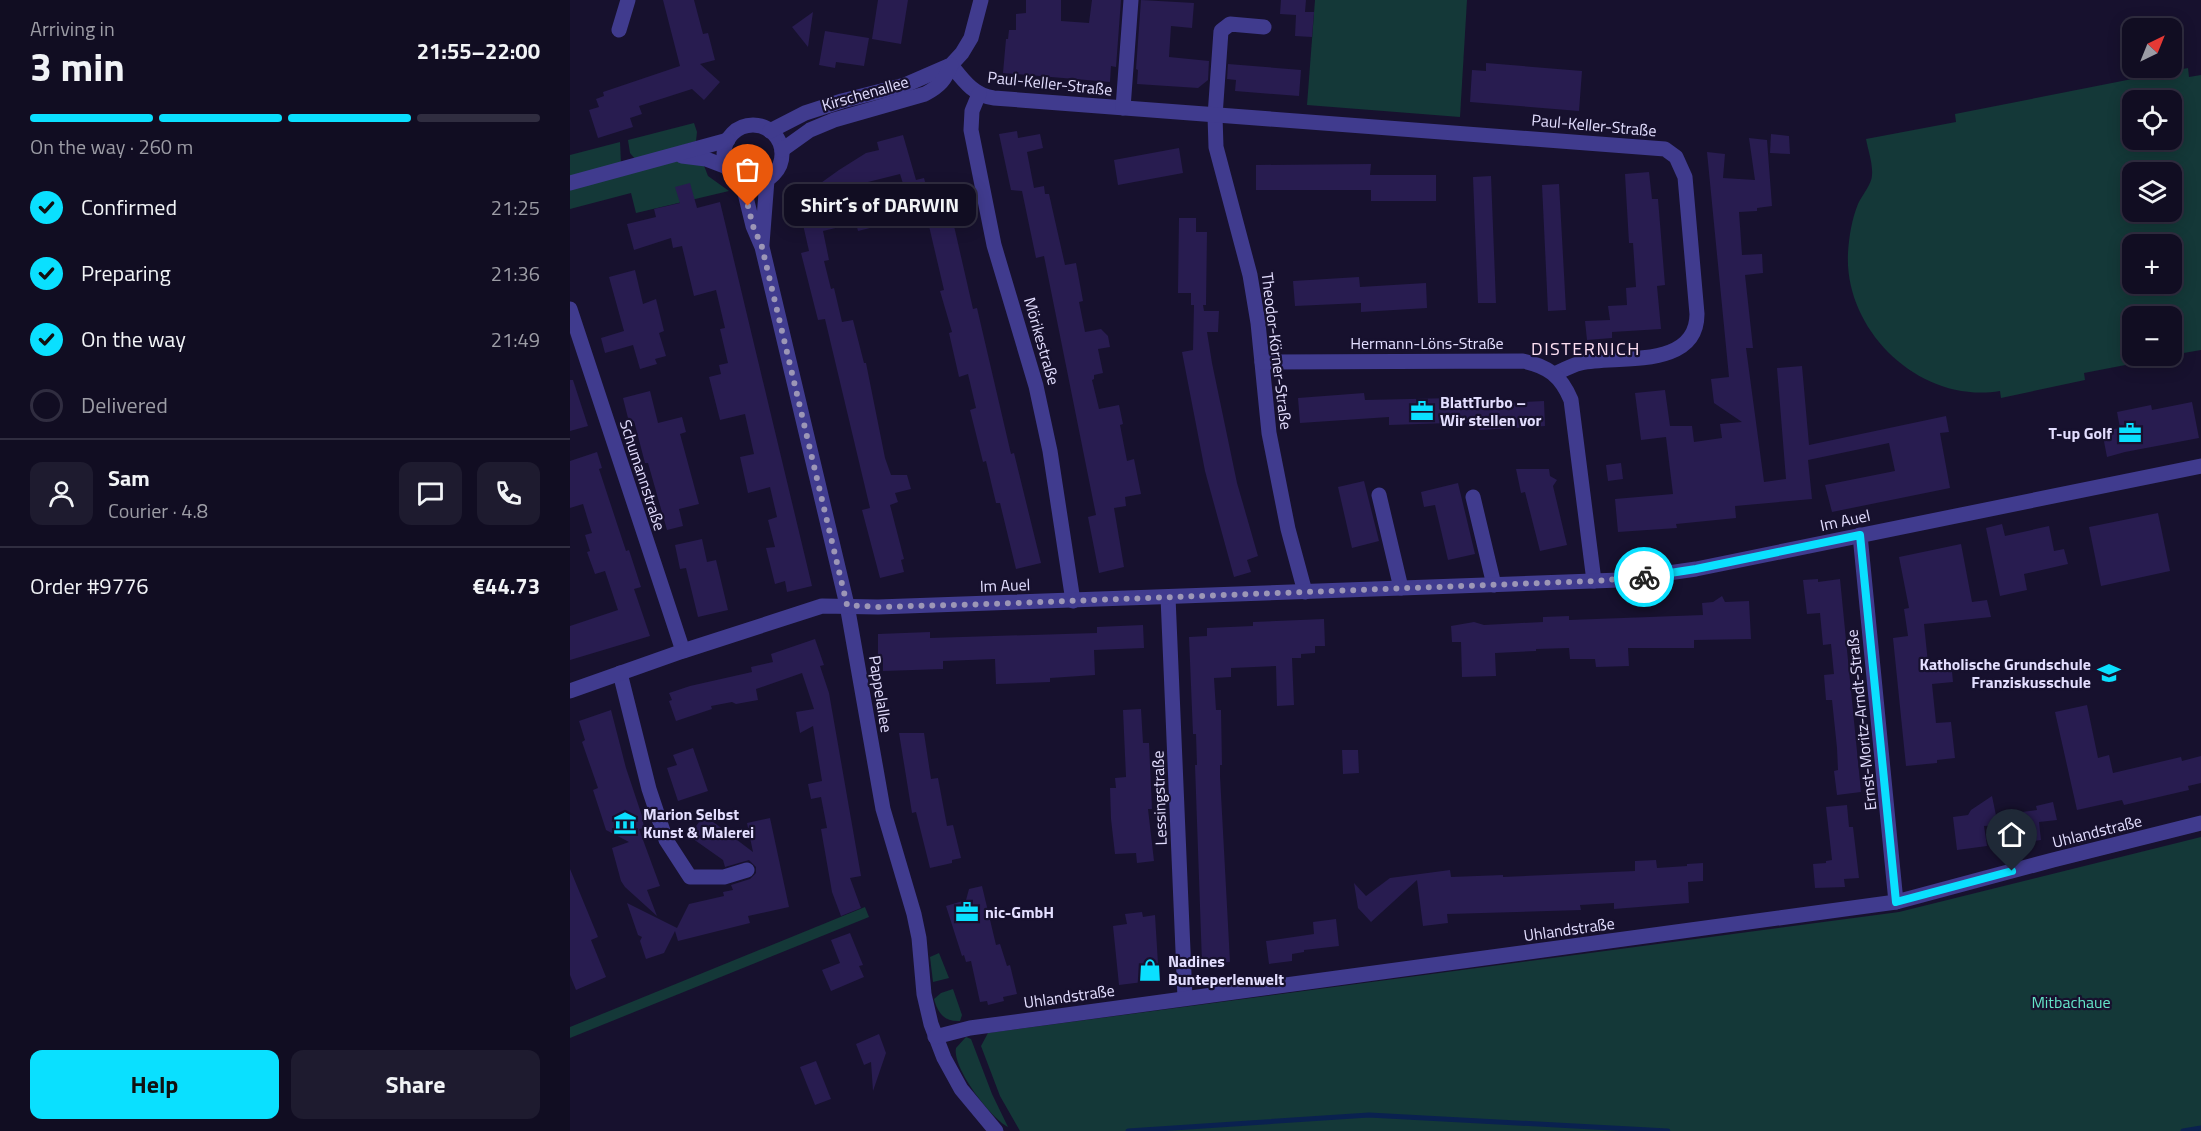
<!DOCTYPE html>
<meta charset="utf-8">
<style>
:root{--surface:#110d22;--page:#1e1b2f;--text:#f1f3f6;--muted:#9c9ca5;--line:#302d40;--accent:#0ae0ff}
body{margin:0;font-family:"Titillium Web",sans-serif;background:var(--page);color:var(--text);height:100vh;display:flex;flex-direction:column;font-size:22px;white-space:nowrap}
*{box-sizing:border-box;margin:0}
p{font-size:20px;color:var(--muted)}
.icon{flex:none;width:33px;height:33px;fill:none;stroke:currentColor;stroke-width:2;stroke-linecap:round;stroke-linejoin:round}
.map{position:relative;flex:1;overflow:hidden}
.sheet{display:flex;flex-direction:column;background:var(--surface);width:570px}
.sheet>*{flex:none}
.needle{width:39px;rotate:43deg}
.buttons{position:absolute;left:1552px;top:18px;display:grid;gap:12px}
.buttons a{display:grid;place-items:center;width:60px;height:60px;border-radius:12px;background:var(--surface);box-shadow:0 3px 15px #0003,0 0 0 2px var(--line);font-size:30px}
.pin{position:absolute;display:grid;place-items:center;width:51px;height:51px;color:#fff;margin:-62px -26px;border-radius:50% 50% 50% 0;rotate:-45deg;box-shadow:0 0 6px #0007}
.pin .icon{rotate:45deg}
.courier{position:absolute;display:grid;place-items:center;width:60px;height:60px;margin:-30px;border:4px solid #0ae0ff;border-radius:50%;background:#fff;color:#222;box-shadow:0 2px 8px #0007}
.bubble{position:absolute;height:42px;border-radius:12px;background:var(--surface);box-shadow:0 3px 15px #0003,0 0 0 2px var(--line);font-size:20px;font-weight:700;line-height:42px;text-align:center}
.summary em{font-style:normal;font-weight:700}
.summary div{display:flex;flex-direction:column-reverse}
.summary{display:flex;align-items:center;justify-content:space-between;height:102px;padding:0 30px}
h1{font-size:39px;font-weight:700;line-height:45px}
.bar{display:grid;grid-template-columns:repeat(4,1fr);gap:9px 6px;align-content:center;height:72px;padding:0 30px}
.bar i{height:8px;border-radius:4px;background:var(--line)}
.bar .active{background:var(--accent)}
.bar p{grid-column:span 4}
.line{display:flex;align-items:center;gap:15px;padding:0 30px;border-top:2px solid var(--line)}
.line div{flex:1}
.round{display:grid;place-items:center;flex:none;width:63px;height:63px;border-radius:12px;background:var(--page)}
ol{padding:0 30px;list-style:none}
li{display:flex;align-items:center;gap:18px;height:66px}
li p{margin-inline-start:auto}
li .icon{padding:6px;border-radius:50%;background:var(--accent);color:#111;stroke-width:4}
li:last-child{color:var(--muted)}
li i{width:33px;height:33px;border:3px solid var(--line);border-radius:50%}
.button{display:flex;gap:12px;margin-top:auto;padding:12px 30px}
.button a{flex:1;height:69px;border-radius:12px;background:var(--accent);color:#111;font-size:24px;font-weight:700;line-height:69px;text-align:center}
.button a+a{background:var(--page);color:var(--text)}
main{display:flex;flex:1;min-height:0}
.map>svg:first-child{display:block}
</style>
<main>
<section class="sheet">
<div class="summary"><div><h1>3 min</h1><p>Arriving in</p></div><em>21:55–22:00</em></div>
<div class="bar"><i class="active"></i><i class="active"></i><i class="active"></i><i></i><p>On the way · 260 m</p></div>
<ol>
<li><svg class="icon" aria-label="check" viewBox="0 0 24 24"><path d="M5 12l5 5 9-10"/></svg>Confirmed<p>21:25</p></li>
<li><svg class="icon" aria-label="check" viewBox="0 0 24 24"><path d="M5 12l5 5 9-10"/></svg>Preparing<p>21:36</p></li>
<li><svg class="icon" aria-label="check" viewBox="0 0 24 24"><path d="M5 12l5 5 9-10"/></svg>On the way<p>21:49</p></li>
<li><i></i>Delivered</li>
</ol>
<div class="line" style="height:108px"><a class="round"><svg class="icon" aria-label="person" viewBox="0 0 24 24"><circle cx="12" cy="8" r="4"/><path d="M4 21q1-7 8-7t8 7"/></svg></a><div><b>Sam</b><p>Courier · 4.8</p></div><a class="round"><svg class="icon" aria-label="chat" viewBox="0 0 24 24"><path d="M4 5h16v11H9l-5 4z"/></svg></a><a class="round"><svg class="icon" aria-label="phone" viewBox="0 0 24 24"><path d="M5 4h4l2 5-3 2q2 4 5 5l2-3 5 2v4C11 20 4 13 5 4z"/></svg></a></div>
<div class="line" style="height:78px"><div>Order #9776</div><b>€44.73</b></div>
<div class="button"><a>Help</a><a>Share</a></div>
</section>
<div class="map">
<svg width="1631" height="1131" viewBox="0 0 1631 1131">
<rect width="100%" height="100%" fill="#17112e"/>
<g fill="#143838" fill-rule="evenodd">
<polygon points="745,0 897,0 890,117 737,105"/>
<path d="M1618 68 1619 77 1631 75V350L1602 355V316H1563V356H1602L1514 373 1515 380 1431 398 1430 391C1350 404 1274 331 1278 253 1279 236 1282 219 1288 204 1292 195 1302 184 1302 175 1303 164 1298 150 1296 139L1386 122 1385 114ZM1563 100H1602V140H1563ZM1563 172H1602V212H1563ZM1563 244H1602V284H1563Z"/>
<polygon points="124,123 127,132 126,141 66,160 60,153 58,140"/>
<polygon points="50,142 51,163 0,177 0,155"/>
<polygon points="108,160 133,163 138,176 159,191 66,213 61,193 0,209 0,189"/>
<polygon points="1631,837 1631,1131 450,1131 430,1096 411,1046 418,1033 1329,912"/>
<polygon points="295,907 299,917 0,1038 0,1027"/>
<polygon points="369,953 379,978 363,982 360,957"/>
<path d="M383 989 392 1015 390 1021C375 1022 368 1014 364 999L371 993Z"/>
<path d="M396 1037 401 1039 422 1094 438 1127C421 1118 382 1068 386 1048Z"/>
</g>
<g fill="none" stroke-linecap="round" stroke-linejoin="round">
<g stroke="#0a214f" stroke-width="5">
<polyline points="558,1131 799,1115 1098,1131"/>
<polyline points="1613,1131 1631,1128"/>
</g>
</g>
<g fill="#281c50">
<polygon points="93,0 124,0 133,34 138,33 145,60 130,64 150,82 134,100 122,89 69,106 72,114 60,118 63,127 28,138 19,110 29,107 26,99 34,96 33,92 110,66"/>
<polygon points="308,0 338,0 331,44 302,39"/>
<polygon points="456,0 491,0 491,21 519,23 522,0 551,0 546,67 541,66 540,82 433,73 436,39 438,39 439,30 446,30 446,14 456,13"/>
<polygon points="571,0 624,3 622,28 601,26 599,57 639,61 638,80 628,88 567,84 568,70 566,69"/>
<polygon points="711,0 736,0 735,12 744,12 742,37 725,36 726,15 710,14"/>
<polygon points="243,12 238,47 222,27"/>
<polygon points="255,31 299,38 294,66 266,62 265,68 249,65"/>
<polygon points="916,63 1012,71 1009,111 900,102 902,70 916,71"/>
<polygon points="658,64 731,70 729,96 665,91 666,80 657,79"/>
<polygon points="447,131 448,138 470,134 473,148 457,152 464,188 474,186 475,194 479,194 495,265 506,263 513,301 509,302 515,332 531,329 538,336 540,347 528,349 533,373 524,375 524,379 522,380 529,409 549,405 553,424 550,425 557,461 564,459 571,494 555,497 556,506 544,508 554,567 529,573 518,517 526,515 474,256 466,258 452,191 441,190 429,134"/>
<polygon points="1201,134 1219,136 1220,154 1200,153"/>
<polygon points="333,135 346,180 354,178 360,201 340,206 330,174 298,182 308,226 288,231 286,223 253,231 259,260 254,261 261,289 264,288 272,322 283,320 294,363 296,363 315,458 321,475 337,475 341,489 325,493 328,502 320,505 334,559 331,560 334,572 310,578 292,510 300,508 255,319 248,320 231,253 239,251 229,207 237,205 234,195 269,170 296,153 309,150 307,142"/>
<polygon points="1179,138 1197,140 1202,206 1187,208 1187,211 1169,212 1172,255 1192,254 1193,273 1175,275 1183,348 1176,348 1194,482 1216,479 1207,368 1232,366 1239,445 1376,416 1379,432 1370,433 1371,439 1380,488 1262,512 1255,485 1325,471 1319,443 1238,460 1242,499 1165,506 1166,518 1106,524 1107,528 1048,532 1045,499 1103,494 1096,437 1071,440 1065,393 1095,390 1100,426 1122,426 1124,442 1152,438 1150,424 1172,422 1144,403 1141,379 1159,377 1137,152 1155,154 1153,178 1185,180"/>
<polygon points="609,148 613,173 548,185 544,160"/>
<polygon points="801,164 800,175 866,175 866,201 801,201 801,190 686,190 686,165"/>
<polygon points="1079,172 1082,199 1088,199 1095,285 1087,286 1091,329 1042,332 1042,338 1017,340 1015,321 1040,320 1038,306 1057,305 1056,288 1066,287 1063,243 1059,243 1055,174"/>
<polygon points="921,176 926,303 908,303 903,177"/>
<polygon points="120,183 127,208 150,202 242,586 217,592 215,581 205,584 196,548 205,547 198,520 207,517 200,487 178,493 170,457 184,454 175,414 150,420 139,377 151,374 149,365 158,363 150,329 155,328 146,290 124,296 112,246 103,248 101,238 64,250 57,224 86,217 84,209 110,203 105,187"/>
<polygon points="989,184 996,310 978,311 972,185"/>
<polygon points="379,204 403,309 407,308 441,454 444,453 471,563 446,569 430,503 426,503 416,461 413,462 400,410 406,408 398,374 389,377 379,333 382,332 370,291 374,290 355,209"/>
<polygon points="609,218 626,218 626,232 637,232 636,305 633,305 634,311 649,311 648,332 637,332 642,363 667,483 688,556 677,560 681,572 664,577 635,471 612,352 623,350 624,305 621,305 621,293 608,293"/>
<polygon points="65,270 73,304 86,299 94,331 89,333 96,356 85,359 87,364 70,369 63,345 35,353 31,338 54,331 39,277"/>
<polygon points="789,277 790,287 856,283 857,308 791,312 791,303 725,306 723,281"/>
<polygon points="0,380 3,380 18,426 0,431"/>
<polygon points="80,391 88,423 112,417 116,432 110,434 129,504 109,509 113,526 97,530 78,463 75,463 64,421 59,422 53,398"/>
<polygon points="794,393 795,400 884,398 884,406 974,401 975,426 909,430 909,422 819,425 819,417 730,423 728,398"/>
<polygon points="1622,402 1629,438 1555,452 1537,457 1532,431 1550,428 1547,412 1581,405 1582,410"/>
<polygon points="27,452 32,468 29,469 56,551 59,550 71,587 64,589 80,636 0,660 0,626 48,610 35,571 25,574 17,552 20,551 15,535 22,533 13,504 0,508 0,461"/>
<polygon points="1051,463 1053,479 1038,481 1036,465"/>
<polygon points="946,469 979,469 980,476 987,480 983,486 997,545 970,551 955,492 951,493"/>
<polygon points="794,481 809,541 782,548 768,487"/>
<polygon points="888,483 905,554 878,560 865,505 854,507 851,492"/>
<polygon points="1588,513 1600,571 1531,586 1519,527"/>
<polygon points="1432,524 1435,536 1479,526 1484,551 1494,549 1498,564 1454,574 1457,590 1430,596 1416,528"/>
<polygon points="132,539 137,562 146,560 158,610 128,617 116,568 110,569 105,545"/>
<polygon points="1391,544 1402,602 1417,600 1421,617 1354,624 1358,663 1381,661 1383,682 1362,684 1366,723 1381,722 1385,758 1367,760 1367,763 1336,766 1323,638 1338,636 1334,609 1339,608 1329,557"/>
<polygon points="1248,579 1248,582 1270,579 1291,792 1267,795 1264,771 1268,770 1267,748 1262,700 1256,700 1254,675 1264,674 1261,644 1253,645 1250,613 1237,614 1233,580"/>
<polygon points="1152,596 1155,602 1179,601 1181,639 1124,640 1124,648 1058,648 1059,666 1026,667 1025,659 1000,659 999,648 966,649 966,651 925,653 926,676 892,677 891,642 882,642 881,626 904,622 914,625 973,622 973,617 999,616 999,620 1133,615 1132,603 1143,602"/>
<polygon points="754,619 755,646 745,646 745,653 731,654 731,658 722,658 724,705 707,706 706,666 661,668 661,677 644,678 646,710 651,710 652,765 650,765 650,776 660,962 632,963 625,765 627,765 626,734 623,734 619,637 637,636 637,628 683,626 683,622"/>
<polygon points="573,625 574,648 524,650 525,675 480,678 480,682 426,684 425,659 373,661 373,669 313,671 313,658 308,658 308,634 360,632 360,638 527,633 527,627"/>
<polygon points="245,639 254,665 250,666 259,693 291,876 280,878 291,908 271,916 262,892 251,829 257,828 251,797 241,799 238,784 252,781 243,726 230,733 226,712 244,709 232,673 186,689 188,700 166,704 162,702 141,706 142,709 106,721 99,701 102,700 99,693 120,686 182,672 181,667 203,662 201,654"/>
<polygon points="1517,705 1528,758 1539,755 1543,773 1611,757 1612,761 1631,756 1631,783 1618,786 1619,790 1554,805 1552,800 1507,810 1485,712"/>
<polygon points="571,709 573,743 579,743 582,809 578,809 584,861 567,863 566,853 545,854 541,819 540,788 546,788 545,778 556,777 553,710"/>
<polygon points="41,710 56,768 72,816 74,828 69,829 90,886 77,890 87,916 55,887 51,881 42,848 59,842 36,830 23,790 28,788 12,742 15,740 9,721"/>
<polygon points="329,733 354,733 361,779 368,778 377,826 383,825 391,858 382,860 382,863 360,868 346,812 342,813"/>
<polygon points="123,748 138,791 108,801 97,768 107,765 103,755"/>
<polygon points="772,750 788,750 789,773 773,774"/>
<polygon points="1422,796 1428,825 1414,826 1417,846 1387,850 1383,817 1398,815 1401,810"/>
<polygon points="1483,802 1487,820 1469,822 1471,840 1447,843 1443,813 1467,810 1466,806"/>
<polygon points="1277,805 1279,827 1283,827 1289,878 1274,879 1275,887 1245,888 1243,864 1256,863 1256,861 1262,860 1256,807"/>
<polygon points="134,815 183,852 177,823 200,818 219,907 178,916 180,923 108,941 105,931 94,953 76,959 70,941 72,937 68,935 57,903 107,928 119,904 154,896 153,892 163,890 161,885 180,879 186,873 186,867 179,860 155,867 153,860 119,836"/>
<polygon points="1086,860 1087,868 1117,866 1117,864 1133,863 1133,881 1118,882 1119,903 1044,909 1044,903 1010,905 1011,910 877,914 878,923 853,926 847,880 801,922 788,908 784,883 796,896 820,878 880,870 881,877 933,875 933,877 1065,871 1065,861"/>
<polygon points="0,869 28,937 21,940 36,977 6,990 0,975"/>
<polygon points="412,886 426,945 430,944 437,966 440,965 447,994 433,997 434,1001 418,1005 417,1001 410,1002 401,961 396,962 394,955 392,956 376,906 396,900 399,889"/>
<polygon points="572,912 573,917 585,915 589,980 549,985 543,926 557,924 555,914"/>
<polygon points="766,919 769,946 734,950 734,952 722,954 722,961 699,964 696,941 744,934 743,922"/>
<polygon points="280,933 293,965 289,966 294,977 261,991 252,970 270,963 261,940"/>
<polygon points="309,1034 316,1053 303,1091 301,1062 294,1065 286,1044"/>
<polygon points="246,1061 261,1099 245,1105 230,1067"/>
</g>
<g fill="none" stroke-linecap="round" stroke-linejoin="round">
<g stroke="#403b8e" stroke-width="15">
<polyline points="694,27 660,24 651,31 645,116 646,147 680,275 688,323 699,433 718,529 735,592"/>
<polyline points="49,30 58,0"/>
<path d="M381 65C393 80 404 96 424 98L1095 149 1106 157 1115 177 1127 314C1127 370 1047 355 1011 363 1002 365 993 370 985 374"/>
<polyline points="409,94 402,111 401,130 424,245 466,386 480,451 503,601"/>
<polyline points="553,108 561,0"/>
<circle cx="183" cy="154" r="29"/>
<polyline points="200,131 235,113 272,101 335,85 381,65 392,53 401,38 411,0"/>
<path d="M212 150 240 130 264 120 355 94C370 86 375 80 381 65"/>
<polyline points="112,156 136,159 157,167"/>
<polyline points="170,180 174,189 183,226 192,247 277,605 313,809 344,914 349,938 354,994 361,1024 374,1058 391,1089 426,1131"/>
<polyline points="0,183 158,140"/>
<polyline points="192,244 197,180"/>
<polyline points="0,309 113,651"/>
<path d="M692 362 953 361C978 366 991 376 1001 400L1024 581"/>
<polyline points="809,495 831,588"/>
<polyline points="903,497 924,585"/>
<polyline points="1290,535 1326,902"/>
<polyline points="598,597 615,998"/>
<polyline points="50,673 79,789 96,840 120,877 154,877 177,870"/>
<polyline points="0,691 113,651 252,606 308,607 1050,580 1126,569 1631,466"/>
<polyline points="365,1037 400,1028 1326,902 1483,860 1631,823"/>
</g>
</g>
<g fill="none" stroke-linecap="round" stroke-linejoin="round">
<polyline stroke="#9c96b6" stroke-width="6" stroke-dasharray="0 10.8" points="178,206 183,226 192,247 277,605 308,607 420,604 1024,581 1074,577"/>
<polyline stroke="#0ae0ff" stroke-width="8" points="1074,577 1126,569 1290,535 1326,902 1442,871"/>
</g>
<defs>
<g id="office-bare" transform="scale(1.8)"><path d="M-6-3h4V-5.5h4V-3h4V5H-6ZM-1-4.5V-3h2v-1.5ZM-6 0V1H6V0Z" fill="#0ae0ff" stroke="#17112e" stroke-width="2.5" paint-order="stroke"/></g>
<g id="school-bare" transform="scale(1.8)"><path d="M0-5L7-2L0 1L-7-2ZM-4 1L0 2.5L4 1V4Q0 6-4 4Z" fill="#0ae0ff" stroke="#17112e" stroke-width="2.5" paint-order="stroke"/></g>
<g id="museum-bare" transform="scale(1.8)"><path d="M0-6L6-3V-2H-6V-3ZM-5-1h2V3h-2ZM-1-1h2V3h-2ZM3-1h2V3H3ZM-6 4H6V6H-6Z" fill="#0ae0ff" stroke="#17112e" stroke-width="2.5" paint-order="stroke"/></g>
<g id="shop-bare" transform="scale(1.8)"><path d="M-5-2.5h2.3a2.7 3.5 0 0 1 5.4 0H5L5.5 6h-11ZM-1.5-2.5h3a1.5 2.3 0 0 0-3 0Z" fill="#0ae0ff" stroke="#17112e" stroke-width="2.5" paint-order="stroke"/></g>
</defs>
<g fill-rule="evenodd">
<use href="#office-bare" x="852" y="411"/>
<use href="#office-bare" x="1560" y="433"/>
<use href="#school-bare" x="1539" y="673"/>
<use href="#museum-bare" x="55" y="823"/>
<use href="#office-bare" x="397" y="912"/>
<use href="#shop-bare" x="580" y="970"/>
</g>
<g text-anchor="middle" stroke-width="4.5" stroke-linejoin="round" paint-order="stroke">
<g font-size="16" fill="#e3deff" stroke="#17112e">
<text transform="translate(480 83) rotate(6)" y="6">Paul-Keller-Straße</text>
<text transform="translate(295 93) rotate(-16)" y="6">Kirschenallee</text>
<text transform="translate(1024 125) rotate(5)" y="6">Paul-Keller-Straße</text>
<text transform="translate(472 341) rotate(74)" y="6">Mörikestraße</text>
<text x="857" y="349">Hermann-Löns-Straße</text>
<text transform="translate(707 351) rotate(83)" y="6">Theodor-Körner-Straße</text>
<text transform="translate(73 475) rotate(72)" y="6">Schumannstraße</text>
<text transform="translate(1275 520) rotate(-12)" y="6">Im Auel</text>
<text transform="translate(435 585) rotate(-2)" y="6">Im Auel</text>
<text transform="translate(311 694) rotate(81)" y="6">Pappelallee</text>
<text transform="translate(1291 720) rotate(-96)" y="6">Ernst-Moritz-Arndt-Straße</text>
<text transform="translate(589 798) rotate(-92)" y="6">Lessingstraße</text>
<text transform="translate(1527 831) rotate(-14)" y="6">Uhlandstraße</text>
<text transform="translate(999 929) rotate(-8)" y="6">Uhlandstraße</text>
<text transform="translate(499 996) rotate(-8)" y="6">Uhlandstraße</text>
</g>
<g font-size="16" font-weight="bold" fill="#e3deff" stroke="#17112e" text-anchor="start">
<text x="870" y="408">BlattTurbo –<tspan x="870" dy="18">Wir stellen vor</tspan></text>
<text x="1542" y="439" text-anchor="end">T-up Golf</text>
<text x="1521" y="670" text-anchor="end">Katholische Grundschule<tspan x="1521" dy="18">Franziskusschule</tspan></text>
<text x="73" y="820">Marion Selbst<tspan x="73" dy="18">Kunst &amp; Malerei</tspan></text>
<text x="415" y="918">nic-GmbH</text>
<text x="598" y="967">Nadines<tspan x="598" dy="18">Bunteperlenwelt</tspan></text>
</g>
<g font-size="16" fill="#64e5c8" stroke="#17112e">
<text x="1501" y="1008">Mitbachaue</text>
</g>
<g font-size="18" letter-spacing="1.5" fill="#ffe0f3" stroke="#17112e">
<text x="1016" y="355">DISTERNICH</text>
</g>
</g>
</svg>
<div class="buttons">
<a><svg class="needle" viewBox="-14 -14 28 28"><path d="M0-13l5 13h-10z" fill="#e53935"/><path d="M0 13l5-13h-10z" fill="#9c9ca5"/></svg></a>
<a><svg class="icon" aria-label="locate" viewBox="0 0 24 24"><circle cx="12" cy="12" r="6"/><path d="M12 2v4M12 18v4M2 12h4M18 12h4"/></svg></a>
<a><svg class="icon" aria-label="layers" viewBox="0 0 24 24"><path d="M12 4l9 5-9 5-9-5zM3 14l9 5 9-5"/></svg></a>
<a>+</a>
<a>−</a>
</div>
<div class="pin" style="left:178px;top:206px;background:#ea580c"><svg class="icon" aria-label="bag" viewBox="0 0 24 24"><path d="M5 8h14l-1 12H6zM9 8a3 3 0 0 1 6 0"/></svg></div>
<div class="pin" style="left:1442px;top:871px;background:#1f2937"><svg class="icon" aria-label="home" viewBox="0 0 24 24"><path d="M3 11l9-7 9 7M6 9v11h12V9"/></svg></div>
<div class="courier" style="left:1074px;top:577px"><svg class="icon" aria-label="bike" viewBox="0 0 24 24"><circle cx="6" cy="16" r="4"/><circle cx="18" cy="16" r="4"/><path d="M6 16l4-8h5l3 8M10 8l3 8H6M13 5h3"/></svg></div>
<div class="bubble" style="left:214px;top:184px;width:192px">Shirt´s of DARWIN</div>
</div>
</main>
